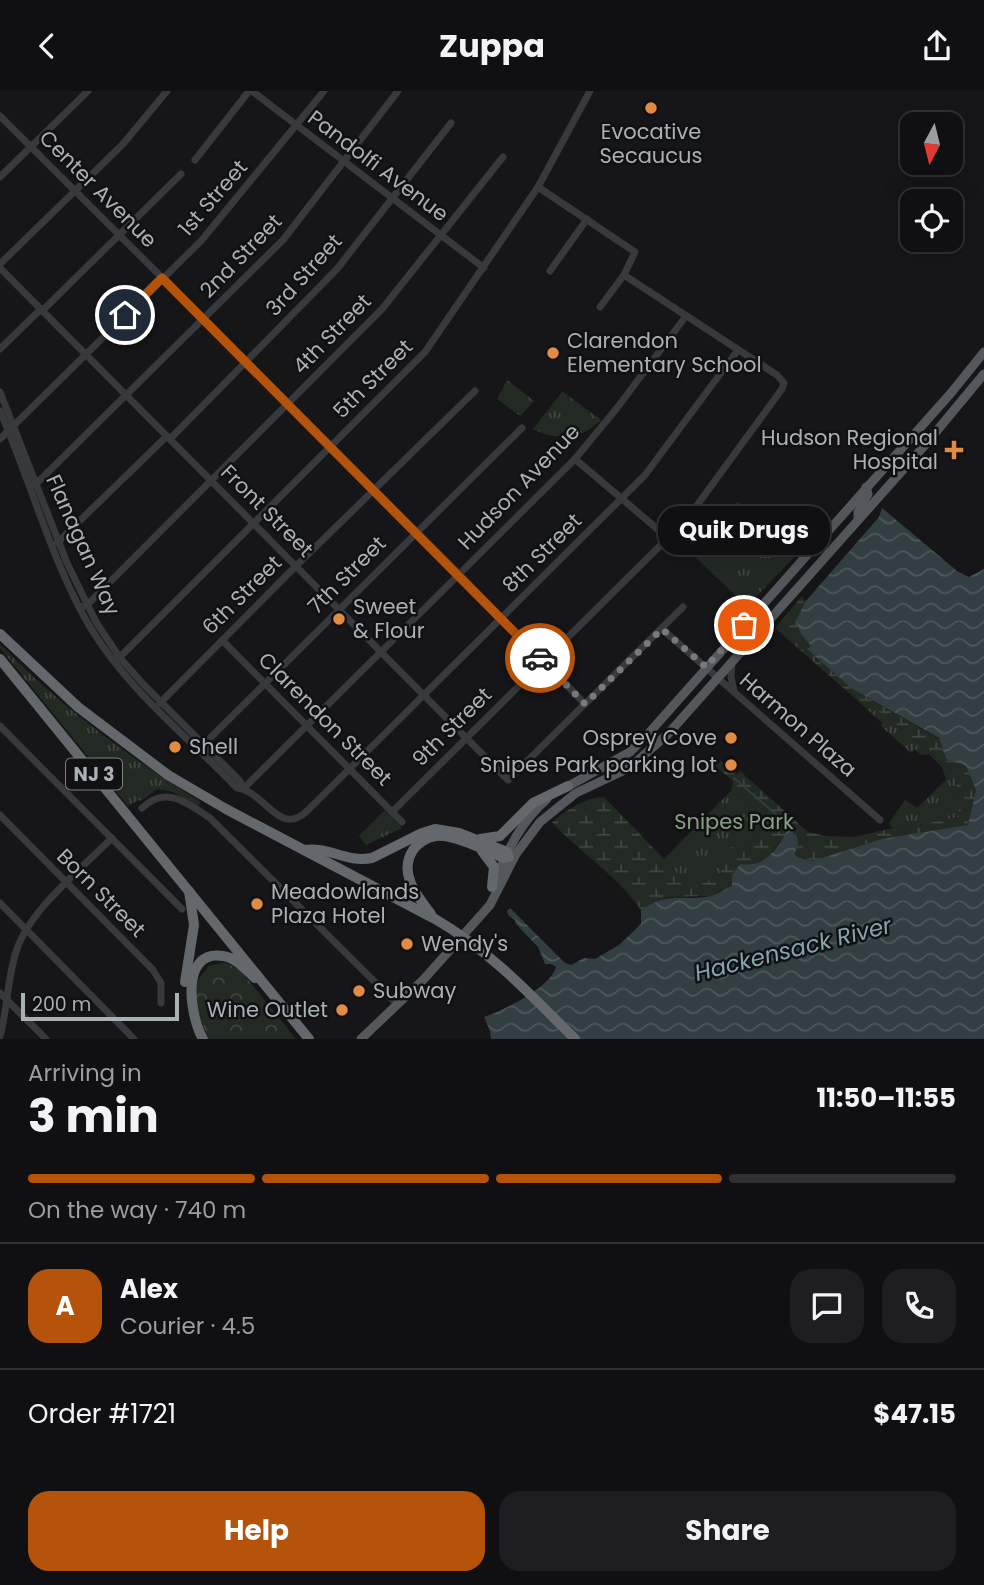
<!DOCTYPE html>
<meta charset="utf-8">
<style>
:root{--surface:#101012;--page:#1e1e20;--text:#f1f3f6;--muted:#9c9d9f;--line:#303032;--accent:#b45309}
body{margin:0;font-family:Poppins,sans-serif;background:var(--page);color:var(--text);height:100vh;display:flex;flex-direction:column;font-size:26px;white-space:nowrap}
*{box-sizing:border-box;margin:0}
p{font-size:23px;color:var(--muted)}
.icon{flex:none;width:38px;height:38px;fill:none;stroke:currentColor;stroke-width:2;stroke-linecap:round;stroke-linejoin:round}
.map{position:relative;height:948px;overflow:hidden}
.side{display:flex;flex-direction:column;background:var(--surface);flex:1}
.side>*{flex:none}
.needle{width:46px;rotate:187deg}
.fabs{position:absolute;left:900px;top:21px;display:grid;gap:14px}
.fabs a{display:grid;place-items:center;width:63px;height:63px;border-radius:14px;background:var(--surface);box-shadow:0 7px 28px #0002,0 0 0 2px var(--line);font-size:35px}
.scale{position:absolute;left:21px;bottom:18px;width:158px;box-sizing:border-box;padding-left:7px;border:4px solid #a9b0b6;border-top:0;font-size:19px;line-height:24px;white-space:nowrap;color:#a9b0b6;-webkit-text-stroke:5px #111113;paint-order:stroke}
.pin{position:absolute;display:grid;place-items:center;width:60px;height:60px;color:#fff;margin:-30px;border:4px solid #fff;border-radius:50%;box-shadow:0 2px 7px #0007}
.courier{position:absolute;display:grid;place-items:center;width:70px;height:70px;margin:-35px;border:5px solid #b45309;border-radius:50%;background:#fff;color:#222;box-shadow:0 2px 9px #0007}
.bubble{position:absolute;height:49px;border-radius:21px;background:var(--surface);box-shadow:0 7px 28px #0002,0 0 0 2px var(--line);font-size:23px;font-weight:700;line-height:49px;text-align:center}
.head em{font-style:normal;font-weight:700}
.head div{display:flex;flex-direction:column-reverse}
.head{display:flex;align-items:center;justify-content:space-between;height:119px;padding:0 28px}
h1{font-size:46px;font-weight:700;line-height:52px}
.bar{display:grid;grid-template-columns:repeat(4,1fr);gap:10px 7px;align-content:center;height:84px;padding:0 28px}
.bar i{height:9px;border-radius:5px;background:var(--line)}
.bar .current{background:var(--accent)}
.bar p{grid-column:span 4}
.line{display:flex;align-items:center;gap:18px;padding:0 28px;border-top:2px solid var(--line)}
.line div{flex:1}
.round{display:grid;place-items:center;flex:none;width:74px;height:74px;border-radius:21px;background:var(--page)}
.button{display:flex;gap:14px;margin-top:auto;padding:14px 28px}
.button a{flex:1;height:80px;border-radius:21px;background:var(--accent);color:#fff;font-size:28px;font-weight:700;line-height:80px;text-align:center}
.button a+a{background:var(--page);color:var(--text)}
header{display:flex;justify-content:space-between;align-items:center;height:91px;padding:0 28px;background:var(--surface);font-size:32px;font-weight:700}
.map>svg:first-child{display:block}
</style>
<header><svg class="icon" aria-label="back" viewBox="0 0 24 24"><path d="M15 5l-7 7 7 7"/></svg>Zuppa<svg class="icon" aria-label="share" viewBox="0 0 24 24"><path d="M12 15V3M7 8l5-5 5 5M5 13v7h14v-7"/></svg></header>
<div class="map">
<svg width="984" height="948" viewBox="0 0 984 948">
<defs>
<pattern id="grass-tufts" width="24" height="20" patternUnits="userSpaceOnUse" patternTransform="scale(1.75)"><rect width="24" height="20" fill="#232a23"/><path d="M3 7l-1-3M5 7V3M7 7l1-3M15 17l-1-3M17 17v-4M19 17l1-3" fill="none" stroke="#404641"/></pattern>
<pattern id="forest-crowns" width="20" height="18" patternUnits="userSpaceOnUse" patternTransform="scale(1.75)"><rect width="20" height="18" fill="#232a23"/><path d="M2 6a3 3 0 1 1 6 0M12 15a3 3 0 1 1 6 0" fill="none" stroke="#404641"/></pattern>
<pattern id="wetland-marsh" width="20" height="14" patternUnits="userSpaceOnUse" patternTransform="scale(1.75)"><rect width="20" height="14" fill="#232a23"/><path d="M1 5h8M5 5V1M11 12h8M15 12V8" fill="none" stroke="#404641"/></pattern>
<pattern id="water-waves" width="16" height="10" patternUnits="userSpaceOnUse" patternTransform="scale(1.75)"><rect width="16" height="10" fill="#323e41"/><path d="M0 5q4-4 8 0t8 0" fill="none" stroke="#4d575a"/></pattern>
</defs>
<rect width="100%" height="100%" fill="#161618"/>
<g fill="url(#grass-tufts)">
<polygon points="507,289 534,310 520,325 497,308"/>
<path d="M562 301H563L601 329C581 349 558 350 533 338Z"/>
<polygon points="737,411 775,437 774,441 803,457 747,515 696,467"/>
<path d="M0 553C60 615 127 665 201 711L198 715 173 701 157 698 141 710 139 709 128 715 0 557Z"/>
<polygon points="857,609 887,625 956,684 959,726 913,735 893,737 889,732 905,709 917,717 946,689 942,676 929,663 921,664 915,658 911,662 881,635 882,632"/>
<polygon points="731,700 770,728 752,749 717,761 714,766 722,782 696,796 691,796 664,768"/>
<polygon points="385,719 402,737 366,754 359,745"/>
</g>
<path fill="url(#forest-crowns)" d="M225 871 241 880 296 948H209C201 932 192 909 198 890 200 885 205 880 208 875Z"/>
<path fill="url(#wetland-marsh)" d="M802 505 805 511 796 530 801 543 812 555 807 558 851 597 939 648 946 668 966 675 976 699 968 735 882 748 813 770 797 766 795 763 797 759 782 748 767 767 732 784V795L711 805 667 806 641 819C617 784 580 762 552 731 568 718 584 707 604 706L691 796H696L722 782 714 766 717 761 752 749 770 728 731 700 733 690 715 675 721 670 738 684 739 679 808 741 826 745 854 746 893 737 913 735 959 726 956 684 887 625 857 609 775 537Z"/>
<polygon fill="#232a23" points="717,458 732,468 721,483 707,473"/>
<path fill="url(#water-waves)" d="M882 417 957 480 969 486 984 478V948H491L490 940 484 926C504 919 550 897 556 876L551 873H545L538 856 516 833 515 829 509 825 507 820 510 817 565 872 571 874 584 867 595 868 619 854 641 833V819C671 799 681 811 711 805 718 803 725 798 732 795V784L740 773C764 778 778 757 788 738L797 745 798 752 795 763 797 766 812 770 882 748 968 734 976 699 966 675 946 668 939 647 851 597 807 558 811 555 801 543 796 530 805 511 879 426Z"/>
<g fill="none" stroke-linecap="round" stroke-linejoin="round">
<polyline stroke="#323e41" stroke-width="2" points="734,687 779,726 792,741"/>
<g stroke="#37393c" stroke-width="7">
<polyline points="252,0 484,177"/>
<polyline points="0,25 458,482 585,613"/>
<polyline points="195,69 249,0"/>
<polyline points="0,86 88,0"/>
<polyline points="538,96 635,161 624,184 600,216"/>
<polyline points="0,173 123,53 167,0"/>
<polyline points="0,177 508,689 683,516"/>
<polyline points="550,180 587,128"/>
<polyline points="42,220 181,83"/>
<polyline points="0,258 41,218"/>
<polyline points="0,301 67,472 96,531 120,567 145,595 240,690 243,698"/>
<path d="M0 320C31 391 51 469 90 536 128 599 187 645 237 697 265 700 279 747 307 720L645 384 738 259"/>
<polyline points="0,348 201,150 324,0"/>
<polyline points="170,348 337,178 451,32"/>
<polyline points="575,368 668,447"/>
<polyline points="31,395 37,392 283,149 398,0"/>
<polyline points="57,452 167,345"/>
<polyline points="80,517 88,513 382,218 503,66"/>
<polyline points="662,538 880,729"/>
<polyline points="222,549 402,731"/>
<polyline points="115,571 425,261 538,96 590,0"/>
<polyline points="732,571 731,586 734,600"/>
<polyline points="160,612 296,475 475,300"/>
<polyline points="0,635 182,818"/>
<polyline points="200,657 522,337"/>
<polyline points="243,698 575,368 617,317 686,225"/>
<path d="M142 717C166 694 187 712 210 727L397 913"/>
<polyline points="392,721 687,428 782,298 784,292 777,284 624,184"/>
<polyline points="0,724 153,879 161,892 161,912"/>
<polyline points="0,812 134,948"/>
<polyline points="0,902 46,948"/>
<path d="M0 945C8 917 7 886 17 858 30 819 82 777 112 747"/>
</g>
<g stroke="#54575b" stroke-width="9">
<polyline points="858,429 858,421 868,403 866,396"/>
<polyline points="565,697 630,661 648,643 951,302 984,261"/>
<path d="M495 789C508 759 521 730 547 708"/>
<polyline points="361,948 424,888 490,814 516,763 540,731 576,702 629,677 668,643 925,354 984,283"/>
</g>
<g stroke="#64686d" stroke-width="10">
<path d="M0 543 78 616 168 684 226 718 435 828C489 859 531 904 575 948"/>
<polyline points="0,568 309,948"/>
<polyline points="480,748 500,745 533,712 568,695"/>
<path d="M304 759C328 755 346 772 372 767L422 742 435 738 459 742 507 761 509 766 504 767C487 760 454 743 436 745 427 746 418 752 413 759 398 782 417 805 431 823"/>
<polyline points="482,760 494,776 492,796"/>
<polyline points="185,891 194,834 189,800"/>
<path d="M203 948C190 926 179 858 223 865 235 866 246 879 255 887"/>
</g>
</g>
<g fill="none" stroke-linecap="round" stroke-linejoin="round">
<polyline stroke="#767a7f" stroke-width="7" stroke-dasharray="0 12.6" points="540,567 585,613 662,538 706,576 744,534"/>
<polyline stroke="#b45309" stroke-width="9" points="125,224 162,187 540,567"/>
</g>
<g fill="#e18b45" stroke="#111113" stroke-width="2.5">
<circle cx="651" cy="17" r="7"/>
<circle cx="553" cy="262" r="7"/>
<path d="M950.5 348.5h7v7h7v7h-7v7h-7v-7h-7v-7h7z"/>
<circle cx="339" cy="528" r="7"/>
<circle cx="731" cy="647" r="7"/>
<circle cx="175" cy="656" r="7"/>
<circle cx="731" cy="674" r="7"/>
<circle cx="257" cy="813" r="7"/>
<circle cx="407" cy="853" r="7"/>
<circle cx="359" cy="900" r="7"/>
<circle cx="342" cy="919" r="7"/>
</g>
<g text-anchor="middle" stroke-width="5" stroke-linejoin="round" paint-order="stroke">
<rect fill="#111113" stroke="#7b8085" stroke-width="2" x="66" y="667.5" width="56" height="31" rx="5"/>
<g font-size="19" font-weight="bold" fill="#a9b0b6">
<text x="94" y="690">NJ 3</text>
</g>
<g font-size="21" fill="#a9b0b6" stroke="#111113" text-anchor="start">
<text x="651" y="48" text-anchor="middle">Evocative<tspan x="651" dy="24">Secaucus</tspan></text>
<text x="567" y="257">Clarendon<tspan x="567" dy="24">Elementary School</tspan></text>
<text x="938" y="354" text-anchor="end">Hudson Regional<tspan x="938" dy="24">Hospital</tspan></text>
<text x="353" y="523">Sweet<tspan x="353" dy="24">&amp; Flour</tspan></text>
<text x="717" y="654" text-anchor="end">Osprey Cove</text>
<text x="189" y="663">Shell</text>
<text x="717" y="681" text-anchor="end">Snipes Park parking lot</text>
<text x="271" y="808">Meadowlands<tspan x="271" dy="24">Plaza Hotel</tspan></text>
<text x="421" y="860">Wendy's</text>
<text x="373" y="907">Subway</text>
<text x="328" y="926" text-anchor="end">Wine Outlet</text>
</g>
<g font-size="21" fill="#a9b0b6" stroke="#111113">
<text transform="translate(378 75) rotate(37)" y="7">Pandolfi Avenue</text>
<text transform="translate(98 98) rotate(45)" y="7">Center Avenue</text>
<text transform="translate(213 107) rotate(-49)" y="7">1st Street</text>
<text transform="translate(241 165) rotate(-46)" y="7">2nd Street</text>
<text transform="translate(304 184) rotate(-48)" y="7">3rd Street</text>
<text transform="translate(332 243) rotate(-46)" y="7">4th Street</text>
<text transform="translate(373 288) rotate(-45)" y="7">5th Street</text>
<text transform="translate(519 396) rotate(-46)" y="7">Hudson Avenue</text>
<text transform="translate(267 420) rotate(45)" y="7">Front Street</text>
<text transform="translate(83 454) rotate(66)" y="7">Flanagan Way</text>
<text transform="translate(542 462) rotate(-45)" y="7">8th Street</text>
<text transform="translate(347 484) rotate(-45)" y="7">7th Street</text>
<text transform="translate(242 504) rotate(-45)" y="7">6th Street</text>
<text transform="translate(325 628) rotate(45)" y="7">Clarendon Street</text>
<text transform="translate(798 634) rotate(41)" y="7">Harmon Plaza</text>
<text transform="translate(452 636) rotate(-45)" y="7">9th Street</text>
<text transform="translate(101 802) rotate(45)" y="7">Born Street</text>
</g>
<g font-size="21" fill="#87a082" stroke="#111113">
<text x="734" y="738">Snipes Park</text>
</g>
<g font-size="23" font-style="italic" fill="#84a4ae" stroke="#111113">
<text transform="translate(793 858) rotate(-14)" y="8">Hackensack River</text>
</g>
</g>
</svg>
<div class="fabs">
<a><svg class="needle" viewBox="-14 -14 28 28"><path d="M0-13l5 13h-10z" fill="#e53935"/><path d="M0 13l5-13h-10z" fill="#9c9d9f"/></svg></a>
<a><svg class="icon" aria-label="locate" viewBox="0 0 24 24"><circle cx="12" cy="12" r="6"/><path d="M12 2v4M12 18v4M2 12h4M18 12h4"/></svg></a>
</div>
<div class="scale">200 m</div>
<div class="pin" style="left:744px;top:534px;background:#ea580c"><svg class="icon" aria-label="bag" viewBox="0 0 24 24"><path d="M5 8h14l-1 12H6zM9 8a3 3 0 0 1 6 0"/></svg></div>
<div class="pin" style="left:125px;top:224px;background:#1f2937"><svg class="icon" aria-label="home" viewBox="0 0 24 24"><path d="M3 11l9-7 9 7M6 9v11h12V9"/></svg></div>
<div class="courier" style="left:540px;top:567px"><svg class="icon" aria-label="car" viewBox="0 0 24 24"><path d="M5 17H2v-5l4-1 3-4h7l3 4 3 1v5h-3M9 17h6M6 11h13"/><circle cx="7" cy="17" r="2"/><circle cx="17" cy="17" r="2"/></svg></div>
<div class="bubble" style="left:658px;top:415px;width:172px">Quik Drugs</div>
</div>
<section class="side">
<div class="head"><div><h1>3 min</h1><p>Arriving in</p></div><em>11:50–11:55</em></div>
<div class="bar"><i class="current"></i><i class="current"></i><i class="current"></i><i></i><p>On the way · 740 m</p></div>
<div class="line" style="height:126px"><b class="round" style="background:var(--accent);color:#fff">A</b><div><b>Alex</b><p>Courier · 4.5</p></div><a class="round"><svg class="icon" aria-label="chat" viewBox="0 0 24 24"><path d="M4 5h16v11H9l-5 4z"/></svg></a><a class="round"><svg class="icon" aria-label="phone" viewBox="0 0 24 24"><path d="M5 4h4l2 5-3 2q2 4 5 5l2-3 5 2v4C11 20 4 13 5 4z"/></svg></a></div>
<div class="line" style="height:91px"><div>Order #1721</div><b>$47.15</b></div>
<div class="button"><a>Help</a><a>Share</a></div>
</section>
